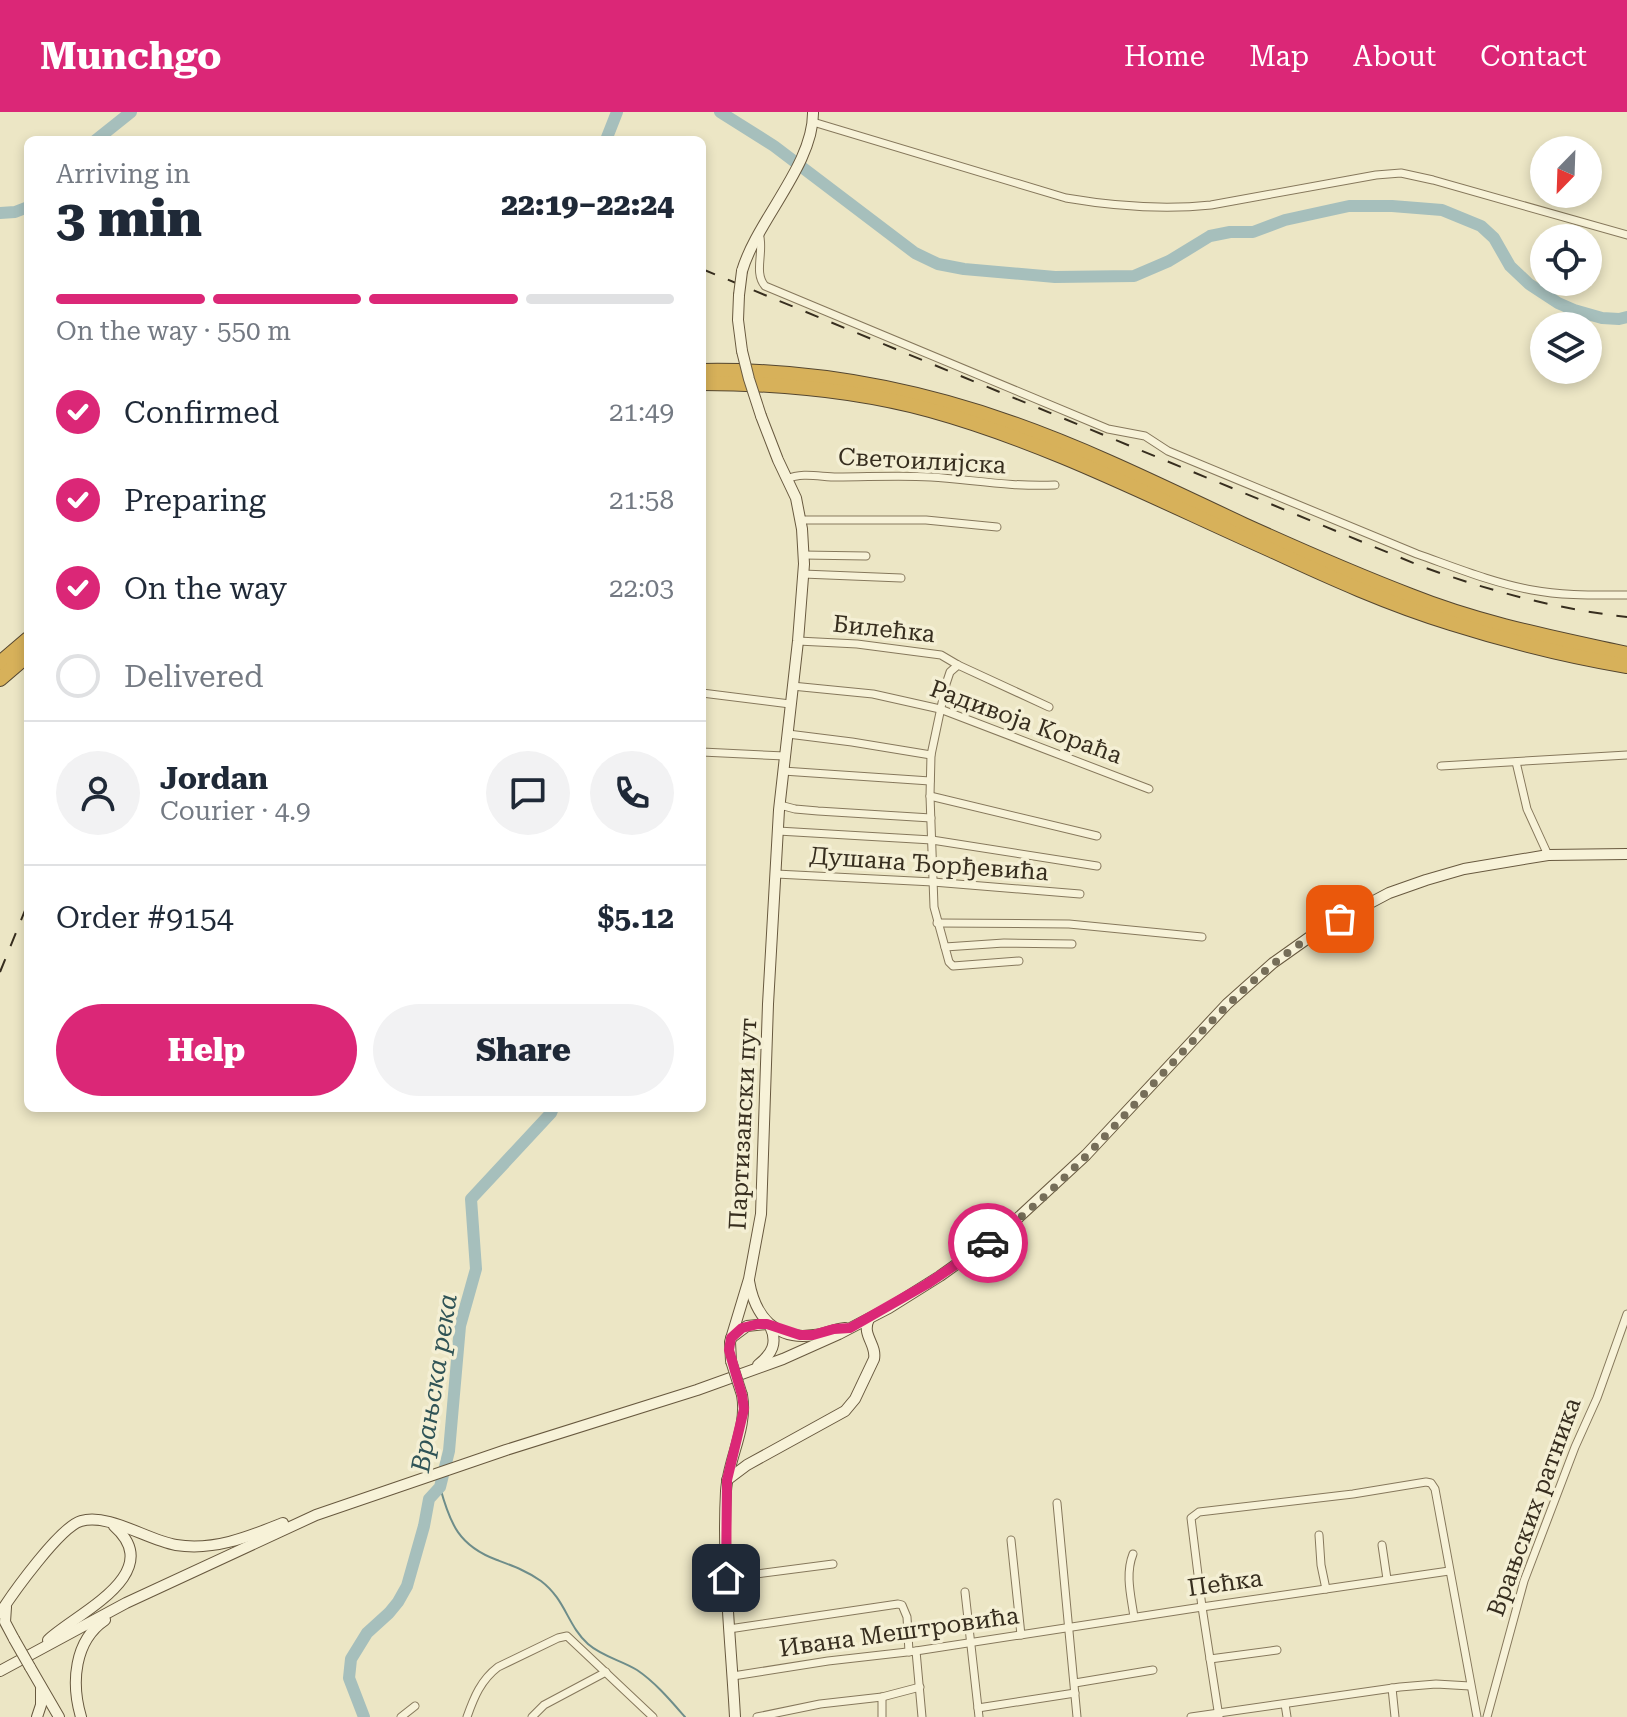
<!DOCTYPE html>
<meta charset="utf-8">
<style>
:root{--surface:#fff;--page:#f2f2f3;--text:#1f2937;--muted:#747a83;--line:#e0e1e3;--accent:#db2777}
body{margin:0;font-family:"Roboto Serif",serif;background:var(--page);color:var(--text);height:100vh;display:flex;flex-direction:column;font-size:30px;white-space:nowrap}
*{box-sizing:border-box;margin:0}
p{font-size:26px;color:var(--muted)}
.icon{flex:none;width:44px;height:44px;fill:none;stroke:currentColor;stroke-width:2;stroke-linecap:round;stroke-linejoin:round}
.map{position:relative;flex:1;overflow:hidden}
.details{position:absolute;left:24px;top:24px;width:682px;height:976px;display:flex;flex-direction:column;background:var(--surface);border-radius:12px;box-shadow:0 4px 12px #0003}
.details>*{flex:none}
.needle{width:52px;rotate:203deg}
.fabs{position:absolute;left:1530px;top:24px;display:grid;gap:16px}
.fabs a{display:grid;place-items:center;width:72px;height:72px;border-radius:50%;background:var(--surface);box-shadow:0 4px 12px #0003;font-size:40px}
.pin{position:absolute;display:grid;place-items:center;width:68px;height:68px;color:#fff;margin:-34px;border-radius:16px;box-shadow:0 4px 12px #0006}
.courier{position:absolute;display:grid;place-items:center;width:80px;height:80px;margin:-40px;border:6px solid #db2777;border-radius:50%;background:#fff;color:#222;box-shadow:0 2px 10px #0007}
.headline em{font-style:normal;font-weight:800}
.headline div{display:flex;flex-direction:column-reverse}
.headline{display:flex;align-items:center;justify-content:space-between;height:136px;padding:0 32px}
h1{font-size:52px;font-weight:800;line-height:60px}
.bar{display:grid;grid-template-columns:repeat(4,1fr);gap:12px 8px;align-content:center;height:96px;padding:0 32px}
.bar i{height:10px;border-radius:6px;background:var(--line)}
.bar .current{background:var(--accent)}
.bar p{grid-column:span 4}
.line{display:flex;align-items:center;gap:20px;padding:0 32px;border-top:2px solid var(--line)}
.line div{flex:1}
.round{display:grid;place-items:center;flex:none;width:84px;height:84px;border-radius:42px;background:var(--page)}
ol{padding:0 32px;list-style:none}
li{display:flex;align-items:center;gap:24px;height:88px}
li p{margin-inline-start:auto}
li .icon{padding:8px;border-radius:50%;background:var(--accent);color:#fff;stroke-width:4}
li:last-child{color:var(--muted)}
li i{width:44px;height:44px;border:4px solid var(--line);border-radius:50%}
.primary-button{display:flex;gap:16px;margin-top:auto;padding:16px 32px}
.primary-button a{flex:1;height:92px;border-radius:48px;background:var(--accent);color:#fff;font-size:32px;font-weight:800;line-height:92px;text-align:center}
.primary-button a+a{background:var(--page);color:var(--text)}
header{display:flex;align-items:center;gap:48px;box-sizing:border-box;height:112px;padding:0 40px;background:var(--accent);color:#fff}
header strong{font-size:38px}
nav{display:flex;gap:44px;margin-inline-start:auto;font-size:28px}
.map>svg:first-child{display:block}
</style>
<header>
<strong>Munchgo</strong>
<nav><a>Home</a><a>Map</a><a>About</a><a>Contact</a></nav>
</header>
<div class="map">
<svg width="1627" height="1605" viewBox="0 0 1627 1605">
<rect width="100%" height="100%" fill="#ece6c5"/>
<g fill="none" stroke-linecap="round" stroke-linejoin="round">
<path stroke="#6e8d8a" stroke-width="2" d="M440 1375C450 1412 459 1434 497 1448 513 1454 527 1459 541 1469 566 1488 567 1513 588 1532 603 1545 621 1548 637 1558 655 1570 671 1589 685 1605"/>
<g stroke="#a6bfbc" stroke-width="12">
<polyline points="720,0 774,34 915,141 938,152 964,157 1055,165 1134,164 1169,149 1210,124 1230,120 1253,120 1285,108 1349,94 1392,94 1442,98 1481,114 1494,126 1510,154 1529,172 1558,191 1574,198 1602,206 1619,207 1627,205"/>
<polyline points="96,28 131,0"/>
<polyline points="606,28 617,0"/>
<polyline points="0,101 15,100 28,95"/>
<polyline points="364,1605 349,1566 351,1547 367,1521 389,1501 398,1490 407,1474 424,1414 429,1387 440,1375 449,1339 460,1214 476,1157 471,1087 551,1001 553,996"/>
</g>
<g stroke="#86785c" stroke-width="9">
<g id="street">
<path d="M813 10 1066 86C1113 94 1164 98 1211 93L1376 63 1401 61 1433 68 1627 123"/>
<path d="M759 121C765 139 753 160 765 174L1108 317 1145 324 1168 339 1417 442C1454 455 1493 471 1532 478 1563 484 1596 483 1627 483"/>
<path d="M787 367C802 360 821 365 837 365 868 365 899 363 931 365 973 368 1013 375 1055 373"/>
<polyline points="801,408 926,408 997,415"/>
<polyline points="803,443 866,444"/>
<polyline points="803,462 901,466"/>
<polyline points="798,529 857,532 941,543 958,553 1049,595"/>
<polyline points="958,553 950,560 946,572 931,643 930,684 934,795 949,850 953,854 1019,849"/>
<polyline points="792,574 873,582 940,597 1149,677"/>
<polyline points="702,581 790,592"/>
<polyline points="788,622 852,630 931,643"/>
<polyline points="702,640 785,644"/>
<polyline points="1516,650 1527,697 1548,743"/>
<polyline points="1441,654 1627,643"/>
<polyline points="783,659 930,669"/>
<polyline points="930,684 1097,724"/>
<polyline points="780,693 795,697 818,699 931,706"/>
<polyline points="778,719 932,728 1097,754"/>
<polyline points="776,762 933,770 1080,782"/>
<polyline points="937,811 1069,812 1202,825"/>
<polyline points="945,835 1004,831 1072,832"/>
<polyline points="1057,1391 1077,1605"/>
<polyline points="1319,1423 1321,1453 1326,1477"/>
<polyline points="1011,1428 1021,1523"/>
<polyline points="1382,1433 1387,1467"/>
<path d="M1133 1442C1125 1462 1131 1484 1134 1505"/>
<polyline points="726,1466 833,1452"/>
<polyline points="965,1480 979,1605"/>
<polyline points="729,1517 898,1492 902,1493 907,1505 909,1540"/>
<polyline points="916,1539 922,1605"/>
<polyline points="1210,1547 1277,1538"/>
<polyline points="733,1564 828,1549 916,1539 1202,1495 1449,1459"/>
<polyline points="1075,1571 1153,1558"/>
<polyline points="1392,1576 1395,1605"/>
<polyline points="1285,1592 1287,1605"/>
<polyline points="978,1596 1075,1581"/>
<polyline points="401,1605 415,1594"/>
<path d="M467 1605C474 1585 481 1568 498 1555L558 1526 567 1524 653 1605"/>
<polyline points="532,1605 544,1593 606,1560"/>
<polyline points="757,1605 820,1592 882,1585 920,1575"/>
<polyline points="882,1605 882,1585"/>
<polyline points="1191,1605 1400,1575 1436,1572 1470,1574"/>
<polyline points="1219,1605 1202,1495 1191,1406 1199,1400 1353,1382 1426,1370 1431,1371 1435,1377 1477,1605"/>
<polyline points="1487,1605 1524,1469 1575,1335 1597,1286 1627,1202"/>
</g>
</g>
<g stroke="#68593f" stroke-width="12">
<g id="secondary">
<path d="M742 159C757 108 814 52 813 0"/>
<polyline points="739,183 738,208 742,239"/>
<path d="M749 1169C755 1204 775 1229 814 1223 824 1222 834 1217 845 1216"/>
<polyline points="731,1226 747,1214 767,1212"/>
<polyline points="731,1249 730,1230 749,1167 761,1102 768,892 779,698 798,529 804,452 802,417 796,386 778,348 761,304"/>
<path d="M758 1253C772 1242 778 1231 770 1214"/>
<path d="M727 1368 747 1353 845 1299 855 1287 874 1247C877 1232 861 1223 869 1207"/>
<polyline points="6,1495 5,1510 14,1527"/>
<path d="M0 1501C13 1481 60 1415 81 1409 109 1401 147 1428 176 1433 214 1439 248 1425 283 1411"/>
<path d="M48 1528C75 1502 168 1462 114 1414"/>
<polyline points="30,1555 59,1605"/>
<polyline points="0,1559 126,1491 316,1403 506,1338 697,1278 783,1247 839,1222 889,1196 940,1164 1006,1117 1086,1043 1227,892 1273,851 1321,817 1389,781 1426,768 1464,757 1548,743 1627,742"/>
<polyline points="37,1605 41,1593 41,1577"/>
<path d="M81 1605C71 1571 74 1529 105 1508"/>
<path d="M735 1605C731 1530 722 1454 726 1379 728 1347 748 1316 742 1283"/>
</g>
</g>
<g stroke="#544630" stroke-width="16">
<g id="highway">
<path d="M702 259C807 257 912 276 1011 311 1091 339 1167 377 1244 413 1299 438 1354 462 1411 484 1481 512 1554 526 1627 542"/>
<path d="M702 271C779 271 856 278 930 298 1049 331 1158 388 1271 438 1329 465 1389 492 1451 511 1508 529 1567 544 1627 554"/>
<polyline points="0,551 28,527"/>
<polyline points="0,567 28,543"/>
</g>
</g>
<use href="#street" stroke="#f7f2d8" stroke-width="7"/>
<use href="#secondary" stroke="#f7f2d8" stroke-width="10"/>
<use href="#highway" stroke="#d7b15a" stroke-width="14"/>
<g stroke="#372e1f" stroke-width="2" stroke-dasharray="14 14" stroke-linecap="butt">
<path d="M702 157 1423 455C1490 479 1556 497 1627 505"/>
<polyline points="0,860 28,791"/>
</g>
<g stroke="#68593f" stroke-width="12" stroke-linecap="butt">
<g id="secondary-bridge">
<polyline points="739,183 742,159"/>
<polyline points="742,239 749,267 761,304"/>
<polyline points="731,1249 742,1283"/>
<polyline points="14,1527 30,1555"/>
</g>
</g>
<use href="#secondary-bridge" stroke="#f7f2d8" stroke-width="10"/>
</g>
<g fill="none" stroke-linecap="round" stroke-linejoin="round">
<path stroke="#766e59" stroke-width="8" stroke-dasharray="0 14.4" d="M988 1131C1059 1079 1118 1010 1177 946 1226 893 1275 842 1340 807"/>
<polyline stroke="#db2777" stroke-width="10" points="726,1466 727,1368 744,1297 742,1283 731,1245 729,1238 731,1226 742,1216 758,1212 767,1212 800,1223 813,1223 834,1217 850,1216 927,1172 988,1131"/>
</g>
<g text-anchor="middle" stroke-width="7" stroke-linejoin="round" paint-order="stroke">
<g font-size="24" fill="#372e1f" stroke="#f4efd4">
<text transform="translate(922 349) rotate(3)" y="8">Светоилијска</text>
<text transform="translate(884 517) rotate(6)" y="8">Билећка</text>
<text transform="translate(1026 610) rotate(20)" y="8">Радивоја Кораћа</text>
<text transform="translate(929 752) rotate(4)" y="8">Душана Ђорђевића</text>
<text transform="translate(743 1012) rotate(-87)" y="8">Партизански пут</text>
<text transform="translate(1534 1395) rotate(-70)" y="8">Врањских ратника</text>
<text transform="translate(1225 1471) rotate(-8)" y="8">Пећка</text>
<text transform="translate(899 1520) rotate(-8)" y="8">Ивана Мештровића</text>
</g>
<g font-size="26" font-style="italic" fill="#2f5356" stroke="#f4efd4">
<text transform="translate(434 1271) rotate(-81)" y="9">Врањска река</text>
</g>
</g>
</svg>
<div class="fabs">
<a><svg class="needle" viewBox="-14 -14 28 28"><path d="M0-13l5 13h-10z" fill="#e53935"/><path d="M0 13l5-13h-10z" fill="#747a83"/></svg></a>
<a><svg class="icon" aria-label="locate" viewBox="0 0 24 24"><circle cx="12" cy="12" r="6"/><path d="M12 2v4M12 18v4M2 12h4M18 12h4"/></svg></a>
<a><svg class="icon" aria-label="layers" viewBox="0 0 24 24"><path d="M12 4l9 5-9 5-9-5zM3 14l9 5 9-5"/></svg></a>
</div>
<div class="pin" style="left:1340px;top:807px;background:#ea580c"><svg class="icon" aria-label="bag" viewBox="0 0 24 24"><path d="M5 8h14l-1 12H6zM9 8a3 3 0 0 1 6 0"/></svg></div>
<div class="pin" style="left:726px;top:1466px;background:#1f2937"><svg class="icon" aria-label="home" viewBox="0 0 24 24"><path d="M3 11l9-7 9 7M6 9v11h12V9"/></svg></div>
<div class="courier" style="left:988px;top:1131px"><svg class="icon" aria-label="car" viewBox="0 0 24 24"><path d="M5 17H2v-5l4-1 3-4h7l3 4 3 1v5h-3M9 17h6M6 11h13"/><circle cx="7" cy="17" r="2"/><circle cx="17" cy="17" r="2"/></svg></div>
<section class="details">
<div class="headline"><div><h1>3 min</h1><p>Arriving in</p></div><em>22:19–22:24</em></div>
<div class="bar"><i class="current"></i><i class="current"></i><i class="current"></i><i></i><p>On the way · 550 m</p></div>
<ol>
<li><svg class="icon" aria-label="check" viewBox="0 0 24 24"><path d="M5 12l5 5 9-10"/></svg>Confirmed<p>21:49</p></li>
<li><svg class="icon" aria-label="check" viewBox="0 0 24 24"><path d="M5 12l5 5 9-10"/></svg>Preparing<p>21:58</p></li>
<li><svg class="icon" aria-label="check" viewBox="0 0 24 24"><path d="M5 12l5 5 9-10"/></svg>On the way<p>22:03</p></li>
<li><i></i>Delivered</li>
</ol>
<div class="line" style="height:144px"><a class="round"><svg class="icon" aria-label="person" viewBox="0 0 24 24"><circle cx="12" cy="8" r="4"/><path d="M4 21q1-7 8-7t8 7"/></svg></a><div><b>Jordan</b><p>Courier · 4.9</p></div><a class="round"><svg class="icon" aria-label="chat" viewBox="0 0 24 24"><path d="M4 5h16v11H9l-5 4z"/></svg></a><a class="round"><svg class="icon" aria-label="phone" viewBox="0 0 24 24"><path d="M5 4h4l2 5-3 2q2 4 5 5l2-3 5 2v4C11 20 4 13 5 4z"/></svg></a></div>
<div class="line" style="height:104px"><div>Order #9154</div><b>$5.12</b></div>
<div class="primary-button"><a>Help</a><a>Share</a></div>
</section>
</div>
